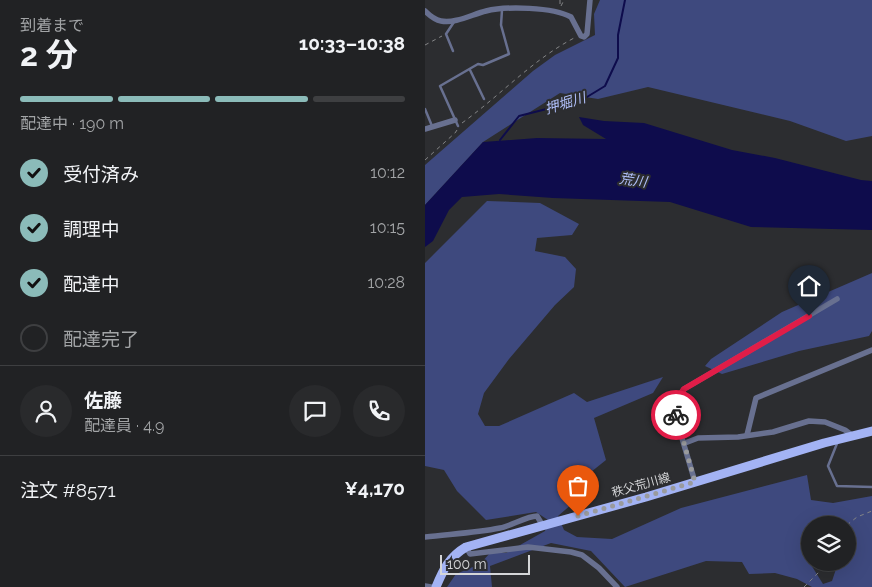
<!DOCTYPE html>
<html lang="ja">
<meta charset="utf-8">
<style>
:root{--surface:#212224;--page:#292a2c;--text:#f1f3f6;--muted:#a2a4a6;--line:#3e3f41;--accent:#8bbbb9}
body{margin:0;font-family:Raleway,"Noto Sans JP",sans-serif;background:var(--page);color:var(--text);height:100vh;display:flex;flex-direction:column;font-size:19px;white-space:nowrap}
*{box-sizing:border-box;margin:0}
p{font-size:16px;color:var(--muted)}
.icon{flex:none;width:28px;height:28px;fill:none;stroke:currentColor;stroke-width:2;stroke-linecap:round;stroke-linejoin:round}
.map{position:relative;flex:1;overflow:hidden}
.drawer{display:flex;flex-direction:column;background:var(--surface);width:425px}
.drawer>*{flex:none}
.fabs{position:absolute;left:376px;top:516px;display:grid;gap:10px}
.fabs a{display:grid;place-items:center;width:55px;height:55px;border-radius:50%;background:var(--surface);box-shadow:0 5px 20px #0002,0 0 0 1px var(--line);font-size:25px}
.scale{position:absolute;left:15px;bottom:12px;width:90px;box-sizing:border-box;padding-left:5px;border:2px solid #d5d6d8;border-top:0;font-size:14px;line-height:18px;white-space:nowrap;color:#d5d6d8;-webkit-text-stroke:4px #2c2d30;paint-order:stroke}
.pin{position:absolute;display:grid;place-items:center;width:42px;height:42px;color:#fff;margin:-51px -21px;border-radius:50% 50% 50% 0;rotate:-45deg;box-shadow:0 0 5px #0007}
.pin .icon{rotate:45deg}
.courier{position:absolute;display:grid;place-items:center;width:50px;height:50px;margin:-25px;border:4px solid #e11d48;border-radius:50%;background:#fff;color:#222;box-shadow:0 1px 6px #0007}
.head em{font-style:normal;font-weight:700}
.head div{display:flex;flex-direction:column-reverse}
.head{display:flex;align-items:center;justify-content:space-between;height:85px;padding:0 20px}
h1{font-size:32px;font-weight:700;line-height:38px}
.bar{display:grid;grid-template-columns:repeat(4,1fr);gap:8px 5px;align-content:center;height:60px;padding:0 20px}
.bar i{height:6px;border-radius:4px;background:var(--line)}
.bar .selected{background:var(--accent)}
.bar p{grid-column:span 4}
.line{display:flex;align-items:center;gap:12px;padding:0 20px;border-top:1px solid var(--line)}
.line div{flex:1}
.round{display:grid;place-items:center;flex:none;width:52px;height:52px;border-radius:26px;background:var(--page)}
ol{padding:0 20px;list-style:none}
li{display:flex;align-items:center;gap:15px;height:55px}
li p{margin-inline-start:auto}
li .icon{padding:5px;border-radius:50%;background:var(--accent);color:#111;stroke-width:4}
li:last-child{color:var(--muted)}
li i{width:28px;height:28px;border:2px solid var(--line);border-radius:50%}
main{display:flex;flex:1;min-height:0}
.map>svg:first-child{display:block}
</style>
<main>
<section class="drawer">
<div class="head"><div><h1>2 分</h1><p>到着まで</p></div><em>10:33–10:38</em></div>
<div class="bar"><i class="selected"></i><i class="selected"></i><i class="selected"></i><i></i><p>配達中 · 190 m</p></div>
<ol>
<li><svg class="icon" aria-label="check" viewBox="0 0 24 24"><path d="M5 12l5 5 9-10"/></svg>受付済み<p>10:12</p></li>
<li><svg class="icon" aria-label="check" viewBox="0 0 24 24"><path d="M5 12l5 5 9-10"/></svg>調理中<p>10:15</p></li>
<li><svg class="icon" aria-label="check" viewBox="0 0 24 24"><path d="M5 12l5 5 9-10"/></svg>配達中<p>10:28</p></li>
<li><i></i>配達完了</li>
</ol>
<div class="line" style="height:90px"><a class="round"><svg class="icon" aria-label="person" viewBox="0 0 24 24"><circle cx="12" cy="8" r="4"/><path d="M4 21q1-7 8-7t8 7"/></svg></a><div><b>佐藤</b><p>配達員 · 4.9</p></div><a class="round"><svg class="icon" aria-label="chat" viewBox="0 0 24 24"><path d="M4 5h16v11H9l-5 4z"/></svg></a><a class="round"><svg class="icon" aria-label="phone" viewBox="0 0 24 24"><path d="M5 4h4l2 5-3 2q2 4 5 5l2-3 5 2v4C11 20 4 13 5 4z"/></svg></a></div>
<div class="line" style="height:65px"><div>注文 #8571</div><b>¥4,170</b></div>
</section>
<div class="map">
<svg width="447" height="587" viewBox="0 0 447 587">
<rect width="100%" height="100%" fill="#2c2d30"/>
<g fill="#3e497e" fill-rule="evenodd">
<polygon points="175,0 447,0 447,136 421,141 365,121 223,87 173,99 135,93 58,142 0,205 0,165 108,71 130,55 170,35 169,14"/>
<path d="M62 201 115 203 154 224 147 235 112 238 110 251 140 257 151 269 149 287 130 305 84 359 59 393 53 414 60 426H74L149 393 162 402 238 377 228 393 169 418 181 460 156 480 147 504 133 516 139 530 152 537 187 539 256 508 382 475 386 500 408 503 447 496V587H387L372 579 350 573 324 574 317 562 281 561 200 587 166 551 126 543 65 566 67 587H22L31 574 55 564 65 553H81L120 531 123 520 111 512 61 520 32 491 19 470 0 466V263ZM385 525H422V562L411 563 412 566 407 581 398 584 378 552 385 548Z"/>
<polygon points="447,273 447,331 444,336 374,351 297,374 280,366 286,359 357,312"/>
</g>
<polygon fill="#0e0c4c" points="154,117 179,121 219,123 307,150 350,158 436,180 447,181 447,230 326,227 245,202 128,198 74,194 37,197 24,210 8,241 0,247 0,205 58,142 112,138 181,139 158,125"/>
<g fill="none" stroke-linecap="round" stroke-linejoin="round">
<polyline stroke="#0e0c4c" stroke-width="2" points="75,140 94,116 157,100 180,86 193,58 193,35 200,0"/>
<g stroke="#848587" stroke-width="1" stroke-dasharray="4 4" stroke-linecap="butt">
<polyline points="135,0 135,7"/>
<polyline points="136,6 139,0"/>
<polyline points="0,45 17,36"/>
<path d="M37 123C76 95 108 59 151 37"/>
<polyline points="0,160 30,133 32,130"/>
<polyline points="422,525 432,517 447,511"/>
<polyline points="379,587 404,562"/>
</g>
<g stroke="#687090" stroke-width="2.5">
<polyline points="28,51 21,34 29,22"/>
<polyline points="45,70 59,99"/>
<polyline points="0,109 7,126"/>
<polyline points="33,126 15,86 53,64 58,65 84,54 76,25 77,10"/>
<polyline points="413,441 403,466 412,486 447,487"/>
</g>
<g stroke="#687090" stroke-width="5.5">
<path d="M0 11C4 15 10 20 16 21 30 24 48 14 61 11 81 6 128 7 146 17L156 36 159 37 162 34 165 0"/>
<polyline points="0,129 30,120"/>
<polyline points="322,435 331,398 447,350"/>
<polyline points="260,443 273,438 313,437 348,432 384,421 400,422 420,430 428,436"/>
<polyline points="270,482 251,418 253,398 259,389 412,299"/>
<path d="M0 537C25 534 50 533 75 528 86 526 102 516 112 516L118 526"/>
<polyline points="41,547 45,554 103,547 146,552 157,555 174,568 192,587"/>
<polyline points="0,586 6,587"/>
</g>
<path stroke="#a3b3f4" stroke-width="9" d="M11 587C18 570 24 557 41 547L221 497 399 443 447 431"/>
</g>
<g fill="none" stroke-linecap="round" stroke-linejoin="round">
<polyline stroke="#9a9b9d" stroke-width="5" stroke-dasharray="0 9" points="153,516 270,482 251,415"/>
<polyline stroke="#e11d48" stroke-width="6" points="251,415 253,398 259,389 384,316"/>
</g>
<g text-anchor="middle" stroke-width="4" stroke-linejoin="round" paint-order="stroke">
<g font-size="12" fill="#d5d6d8" stroke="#2c2d30">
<text transform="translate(216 485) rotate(-16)" y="4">秩父荒川線</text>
</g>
<g font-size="14" font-style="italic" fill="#b0bff9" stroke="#2c2d30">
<text transform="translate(140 103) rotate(-17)" y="5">押堀川</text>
<text transform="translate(208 180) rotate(8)" y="5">荒川</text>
</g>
</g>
</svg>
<div class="fabs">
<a><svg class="icon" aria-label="layers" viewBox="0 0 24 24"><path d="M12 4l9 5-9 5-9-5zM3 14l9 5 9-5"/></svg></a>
</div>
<div class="scale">100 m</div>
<div class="pin" style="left:153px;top:516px;background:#ea580c"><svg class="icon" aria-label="bag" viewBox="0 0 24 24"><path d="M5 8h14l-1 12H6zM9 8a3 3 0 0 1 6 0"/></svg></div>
<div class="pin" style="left:384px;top:316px;background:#1f2937"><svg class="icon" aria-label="home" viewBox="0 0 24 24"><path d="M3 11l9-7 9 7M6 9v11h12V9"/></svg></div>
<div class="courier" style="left:251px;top:415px"><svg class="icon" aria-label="bike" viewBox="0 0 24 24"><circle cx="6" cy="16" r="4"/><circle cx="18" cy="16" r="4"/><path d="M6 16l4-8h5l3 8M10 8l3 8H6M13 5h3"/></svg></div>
</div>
</main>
